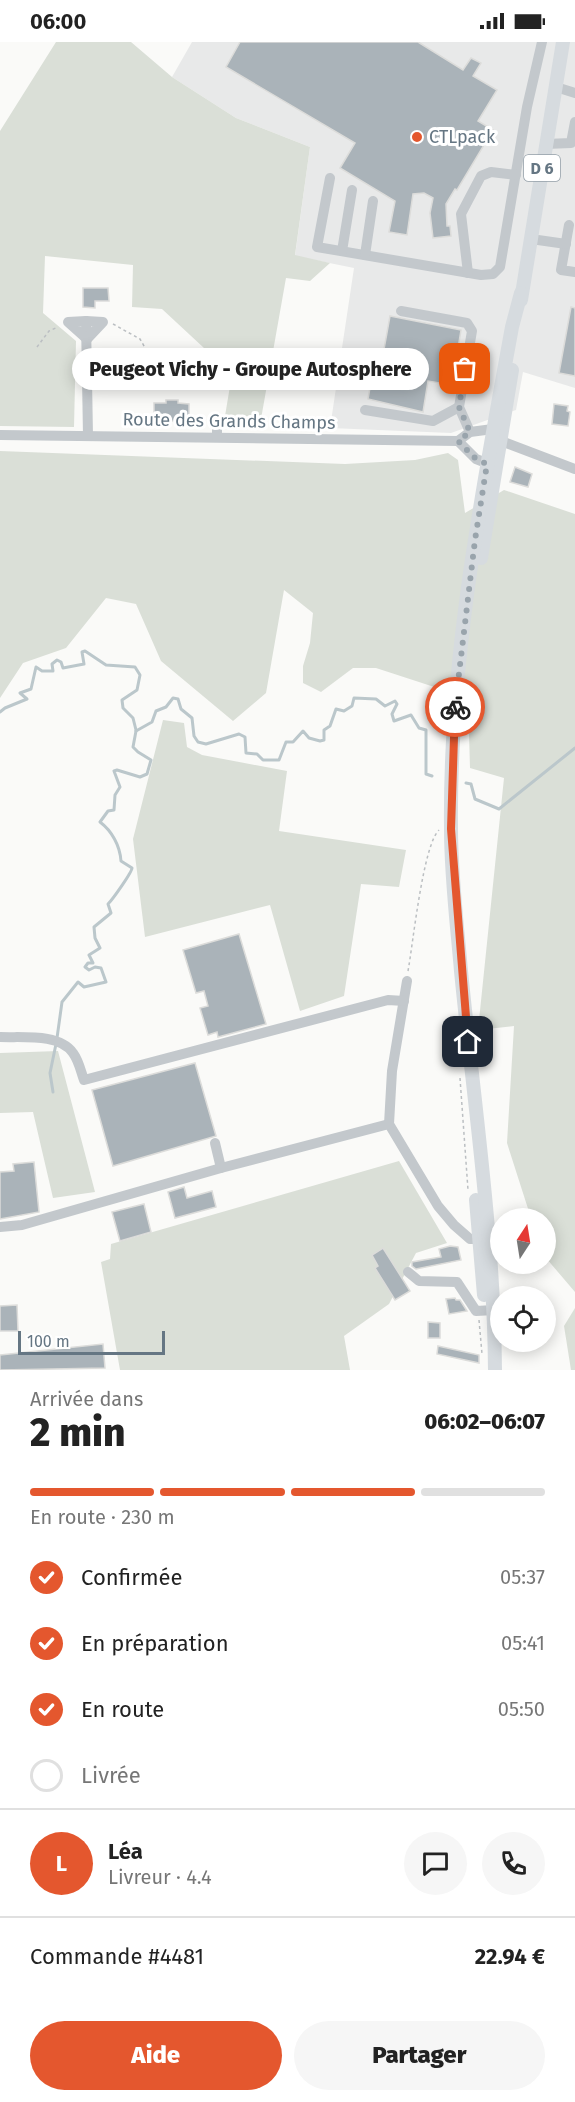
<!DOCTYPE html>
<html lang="fr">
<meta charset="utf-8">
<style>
:root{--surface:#fff;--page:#f6f6f6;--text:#222;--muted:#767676;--line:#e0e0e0;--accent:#e4572e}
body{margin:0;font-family:"Fira Sans",sans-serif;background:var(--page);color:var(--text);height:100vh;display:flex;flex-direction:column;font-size:22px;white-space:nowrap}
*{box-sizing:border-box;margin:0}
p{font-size:20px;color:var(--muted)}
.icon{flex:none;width:33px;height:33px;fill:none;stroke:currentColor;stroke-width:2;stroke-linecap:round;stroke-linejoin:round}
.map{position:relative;height:1328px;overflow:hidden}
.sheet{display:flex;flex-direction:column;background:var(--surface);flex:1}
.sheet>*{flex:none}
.needle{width:39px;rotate:12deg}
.tools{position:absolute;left:490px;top:1166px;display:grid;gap:12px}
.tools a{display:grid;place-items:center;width:66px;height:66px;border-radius:50%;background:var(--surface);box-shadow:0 3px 15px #0003;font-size:30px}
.scale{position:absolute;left:18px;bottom:15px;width:147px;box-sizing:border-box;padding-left:6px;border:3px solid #657683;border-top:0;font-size:16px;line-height:21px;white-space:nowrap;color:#657683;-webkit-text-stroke:4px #fff;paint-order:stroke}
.pin{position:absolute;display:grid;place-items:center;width:51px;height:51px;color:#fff;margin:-26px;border-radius:12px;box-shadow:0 3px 9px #0006}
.courier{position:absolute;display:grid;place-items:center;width:60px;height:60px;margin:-30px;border:4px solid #e4572e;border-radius:50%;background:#fff;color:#222;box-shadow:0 2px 8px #0007}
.bubble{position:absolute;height:42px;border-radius:21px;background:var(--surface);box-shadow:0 3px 15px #0003;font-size:20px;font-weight:800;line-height:42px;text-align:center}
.head em{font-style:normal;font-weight:800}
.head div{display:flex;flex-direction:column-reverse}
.head{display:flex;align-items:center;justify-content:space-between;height:102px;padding:0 30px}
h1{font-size:39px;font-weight:800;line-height:45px}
.bar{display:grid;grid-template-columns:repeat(4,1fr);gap:9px 6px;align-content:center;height:72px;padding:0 30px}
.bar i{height:8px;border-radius:4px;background:var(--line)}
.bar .active{background:var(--accent)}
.bar p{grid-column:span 4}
.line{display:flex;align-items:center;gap:15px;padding:0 30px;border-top:2px solid var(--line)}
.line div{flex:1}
.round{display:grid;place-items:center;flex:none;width:63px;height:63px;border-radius:32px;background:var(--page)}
ol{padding:0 30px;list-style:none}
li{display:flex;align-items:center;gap:18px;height:66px}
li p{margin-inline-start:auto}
li .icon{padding:6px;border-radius:50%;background:var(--accent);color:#fff;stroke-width:4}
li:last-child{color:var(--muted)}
li i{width:33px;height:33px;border:3px solid var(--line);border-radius:50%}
.action{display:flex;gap:12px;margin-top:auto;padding:12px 30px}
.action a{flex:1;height:69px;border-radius:36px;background:var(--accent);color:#fff;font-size:24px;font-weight:800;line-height:69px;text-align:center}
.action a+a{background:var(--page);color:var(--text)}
.status{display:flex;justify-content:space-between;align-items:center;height:42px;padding:0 30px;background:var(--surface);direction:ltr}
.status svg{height:16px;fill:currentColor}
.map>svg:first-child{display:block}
</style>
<div class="status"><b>06:00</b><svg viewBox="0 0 49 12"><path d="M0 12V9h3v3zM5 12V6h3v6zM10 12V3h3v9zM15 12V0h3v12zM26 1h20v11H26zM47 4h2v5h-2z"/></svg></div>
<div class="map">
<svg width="575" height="1328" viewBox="0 0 575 1328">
<rect width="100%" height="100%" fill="#fafaf8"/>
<polygon fill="#e8e9e9" points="192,0 575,0 575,346 523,330 516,368 451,391 330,386 354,226 295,214 310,105 236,76 172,35"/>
<g fill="#dadfd7">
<polygon points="56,0 131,0 172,35 236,76 310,105 295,213 330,221 310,239 286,236 261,377 225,374 232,332 162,267 132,265 133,223 45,214 43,271 76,299 74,385 0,384 0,89"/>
<polygon points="0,409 345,422 415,418 448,411 458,418 465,471 504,448 575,472 575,1250 546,1216 546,1176 531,1176 507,1101 514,984 478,988 504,736 470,726 468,656 376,626 353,626 321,650 303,641 303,624 310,601 313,571 284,548 266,651 233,679 161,619 136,562 106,556 66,606 23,621 0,656"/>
<polygon points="163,678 184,681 187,705 202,713 287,729 279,789 406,808 399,845 361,842 344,954 300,969 270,863 145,895 133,797"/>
<polygon points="58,1009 95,1150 53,1156 33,1070 0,1071 0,1011"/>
<polygon points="399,1119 447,1201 416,1211 389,1262 344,1294 350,1328 120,1328 101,1220 110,1217 111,1202"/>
<polygon points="575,1266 575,1328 571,1328 564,1284"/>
</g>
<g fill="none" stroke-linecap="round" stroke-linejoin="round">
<g stroke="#bbc7cb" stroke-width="3">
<polyline points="0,670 5,666 27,657 20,651 31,647 36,625 42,629 53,629 52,622 57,618 61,620 63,626 84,622 82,610 85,609 106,623 135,625 140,633 137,648 122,658 123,666 133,676 136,688"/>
<polyline points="136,689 152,680 156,669 166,665 173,656 178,657 181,667 192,676 194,694 198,700 206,702 239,692 245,695 246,711 257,712 263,718 279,718 286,700 293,700 303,689 309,696 320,699 324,698 324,688 330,684 336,667 344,669 352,664 354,656 376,657 385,664 395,659 397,662 392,672 394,679 411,673 419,686 426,688 426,732 432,734"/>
<polyline points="466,741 471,742 475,757 499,767 575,706"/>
<path d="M57 996 62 960 78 940 84 945 106 940 101 926 95 925 89 928 85 925 88 921H93L89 913 100 906 95 896 94 885 111 871 108 862C113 857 132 830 132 826L121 819C120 804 112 789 100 780L108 769 114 768 115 753 120 745 114 729 117 728 140 735 147 732 151 718 138 710 133 705 136 689"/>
<polyline points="53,1050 50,1031 56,1002"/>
</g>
</g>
<g fill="#aab3b9" stroke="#dcdcda" stroke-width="1.5">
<polygon points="240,0 418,0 463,28 471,16 481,21 473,34 497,48 478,79 493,88 457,148 455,147 446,162 447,184 450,184 451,194 433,196 430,171 433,156 424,151 413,152 407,193 389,190 395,159 340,126 355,101 226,25"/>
<polygon points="83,246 108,246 109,259 95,259 95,266 83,265"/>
<polygon points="571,265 575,266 575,334 559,331"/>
<polygon points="390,274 461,288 452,343 428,339 423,370 368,357 372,334 379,335"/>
<polygon points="166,358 178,358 178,361 189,362 189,378 183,377 182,381 154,376 154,361 166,361"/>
<polygon points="554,362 568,364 567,369 570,370 568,384 552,382"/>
<polygon points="515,425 532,432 528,445 510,440"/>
<polygon points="239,892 266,982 218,995 217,990 208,993 200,966 208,964 204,949 196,951 183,908"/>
<polygon points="195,1021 216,1094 113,1124 92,1048"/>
<polygon points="34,1120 39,1170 0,1177 0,1130 14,1129 13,1122"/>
<polygon points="184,1145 187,1156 212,1149 216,1165 175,1176 168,1150"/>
<polygon points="144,1162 151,1190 120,1199 112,1170"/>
<polygon points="450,1204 458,1205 461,1218 416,1227 412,1224 412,1220 441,1215 439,1207"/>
<polygon points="383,1206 410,1249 395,1258 375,1226 378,1224 372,1213"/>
<polygon points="455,1256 456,1258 460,1258 467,1269 449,1272 446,1257"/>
<polygon points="17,1263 18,1289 0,1289 0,1264"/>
<polygon points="428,1280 440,1281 440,1296 428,1296"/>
<polygon points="103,1302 105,1326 0,1328 0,1313"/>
<polygon points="438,1304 479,1313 479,1321 437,1312"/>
</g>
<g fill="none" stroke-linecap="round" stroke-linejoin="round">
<g stroke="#bbbfc2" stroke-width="1.5" stroke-dasharray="3 3" stroke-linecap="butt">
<polyline points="113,282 140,297 151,316"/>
<polyline points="37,305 49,289 58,285"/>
<path d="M408 929C413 902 423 803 439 788"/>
<polyline points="460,1036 468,1148"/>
<polyline points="479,1278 482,1312"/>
</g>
<g stroke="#c3c8cc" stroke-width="10">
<polyline points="556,45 575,51"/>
<polyline points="546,102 571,101 575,80"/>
<polyline points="330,136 317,205 481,233 493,232 500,225 527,65 542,0"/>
<polyline points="569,183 561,228 575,230"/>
<polyline points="531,197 566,202"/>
<polyline points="342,209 352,148"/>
<polyline points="365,213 373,159"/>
<polyline points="468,231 461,172 481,134 491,130 516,133"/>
<polyline points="401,269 467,281 472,289 459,365 470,390"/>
<polyline points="86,279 88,394"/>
<polygon points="86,279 103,280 87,297 68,280"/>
<polyline points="365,368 433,379 459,365"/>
<polyline points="0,393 458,399 470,390 493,387 501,399 575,427"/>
<polyline points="217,395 217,375"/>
<polyline points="458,399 476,417 494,424"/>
<polyline points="407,939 392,1029 389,1082 438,1164 454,1183 470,1197 486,1197"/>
<path d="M0 995C22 996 59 991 73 1011 79 1019 81 1030 84 1038L388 958 404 959"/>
<polyline points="215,1101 221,1126"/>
<polyline points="0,1185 22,1183 221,1126 389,1082"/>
<polyline points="408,1230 419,1239 457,1240 476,1269 494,1268"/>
</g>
<g stroke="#d6dbdf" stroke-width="14">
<polyline points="521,258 563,0"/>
<polyline points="481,516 512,328"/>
<polyline points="476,1158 484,1253"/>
<path d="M495 1328C494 1194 474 1062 461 929 457 882 451 834 451 787 449 618 482 450 512 285L521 251"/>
</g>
</g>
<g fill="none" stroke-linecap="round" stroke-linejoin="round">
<polyline stroke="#99a4ac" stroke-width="6" stroke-dasharray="0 10.8" points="455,665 475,498 487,422 476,417 458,399 470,390 459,365 465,327"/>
<polyline stroke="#e4572e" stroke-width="8" points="455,665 451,787 468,1000"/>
</g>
<circle fill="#e4572e" stroke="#fff" stroke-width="2" cx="417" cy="95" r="6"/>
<g text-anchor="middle" stroke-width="6" stroke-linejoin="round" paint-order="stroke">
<rect fill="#fff" stroke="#939fa8" stroke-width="1.5" x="524" y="113" width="36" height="26" rx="4.5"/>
<g font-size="16" font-weight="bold" fill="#657683">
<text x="542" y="132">D 6</text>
</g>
<g font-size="18" fill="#657683" stroke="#fff" text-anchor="start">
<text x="429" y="101">CTLpack</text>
</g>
<g font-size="18" fill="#657683" stroke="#fff">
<text transform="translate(229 379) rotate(1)" y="6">Route des Grands Champs</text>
</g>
</g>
</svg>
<div class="tools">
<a><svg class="needle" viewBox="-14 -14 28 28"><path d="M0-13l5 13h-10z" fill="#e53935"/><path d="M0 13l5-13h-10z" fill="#767676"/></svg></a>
<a><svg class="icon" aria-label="locate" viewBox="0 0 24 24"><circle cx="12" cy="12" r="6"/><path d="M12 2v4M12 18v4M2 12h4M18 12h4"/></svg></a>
</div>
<div class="scale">100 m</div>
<div class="pin" style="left:465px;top:327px;background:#ea580c"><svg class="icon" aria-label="bag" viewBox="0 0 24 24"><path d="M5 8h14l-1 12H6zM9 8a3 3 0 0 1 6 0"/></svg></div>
<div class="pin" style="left:468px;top:1000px;background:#1f2937"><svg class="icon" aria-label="home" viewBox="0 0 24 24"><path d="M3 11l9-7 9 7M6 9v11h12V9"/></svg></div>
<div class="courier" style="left:455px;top:665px"><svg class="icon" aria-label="bike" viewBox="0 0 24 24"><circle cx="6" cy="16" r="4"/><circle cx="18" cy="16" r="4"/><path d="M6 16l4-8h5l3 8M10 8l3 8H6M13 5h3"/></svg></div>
<div class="bubble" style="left:72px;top:306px;width:357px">Peugeot Vichy - Groupe Autosphere</div>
</div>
<section class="sheet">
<div class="head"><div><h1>2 min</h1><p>Arrivée dans</p></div><em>06:02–06:07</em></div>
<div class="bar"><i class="active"></i><i class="active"></i><i class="active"></i><i></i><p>En route · 230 m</p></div>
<ol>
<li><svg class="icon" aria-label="check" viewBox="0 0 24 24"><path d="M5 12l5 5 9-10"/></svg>Confirmée<p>05:37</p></li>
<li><svg class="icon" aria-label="check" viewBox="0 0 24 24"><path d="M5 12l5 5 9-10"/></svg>En préparation<p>05:41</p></li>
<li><svg class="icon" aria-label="check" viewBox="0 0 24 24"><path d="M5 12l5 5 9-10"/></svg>En route<p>05:50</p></li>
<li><i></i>Livrée</li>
</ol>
<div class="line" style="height:108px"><b class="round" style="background:var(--accent);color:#fff">L</b><div><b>Léa</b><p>Livreur · 4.4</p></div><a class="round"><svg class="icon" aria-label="chat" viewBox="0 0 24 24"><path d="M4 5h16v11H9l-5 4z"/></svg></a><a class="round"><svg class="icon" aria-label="phone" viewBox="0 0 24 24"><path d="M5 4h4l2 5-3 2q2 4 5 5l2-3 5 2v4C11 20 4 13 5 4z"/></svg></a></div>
<div class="line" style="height:78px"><div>Commande #4481</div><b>22.94 €</b></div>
<div class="action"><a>Aide</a><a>Partager</a></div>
</section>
